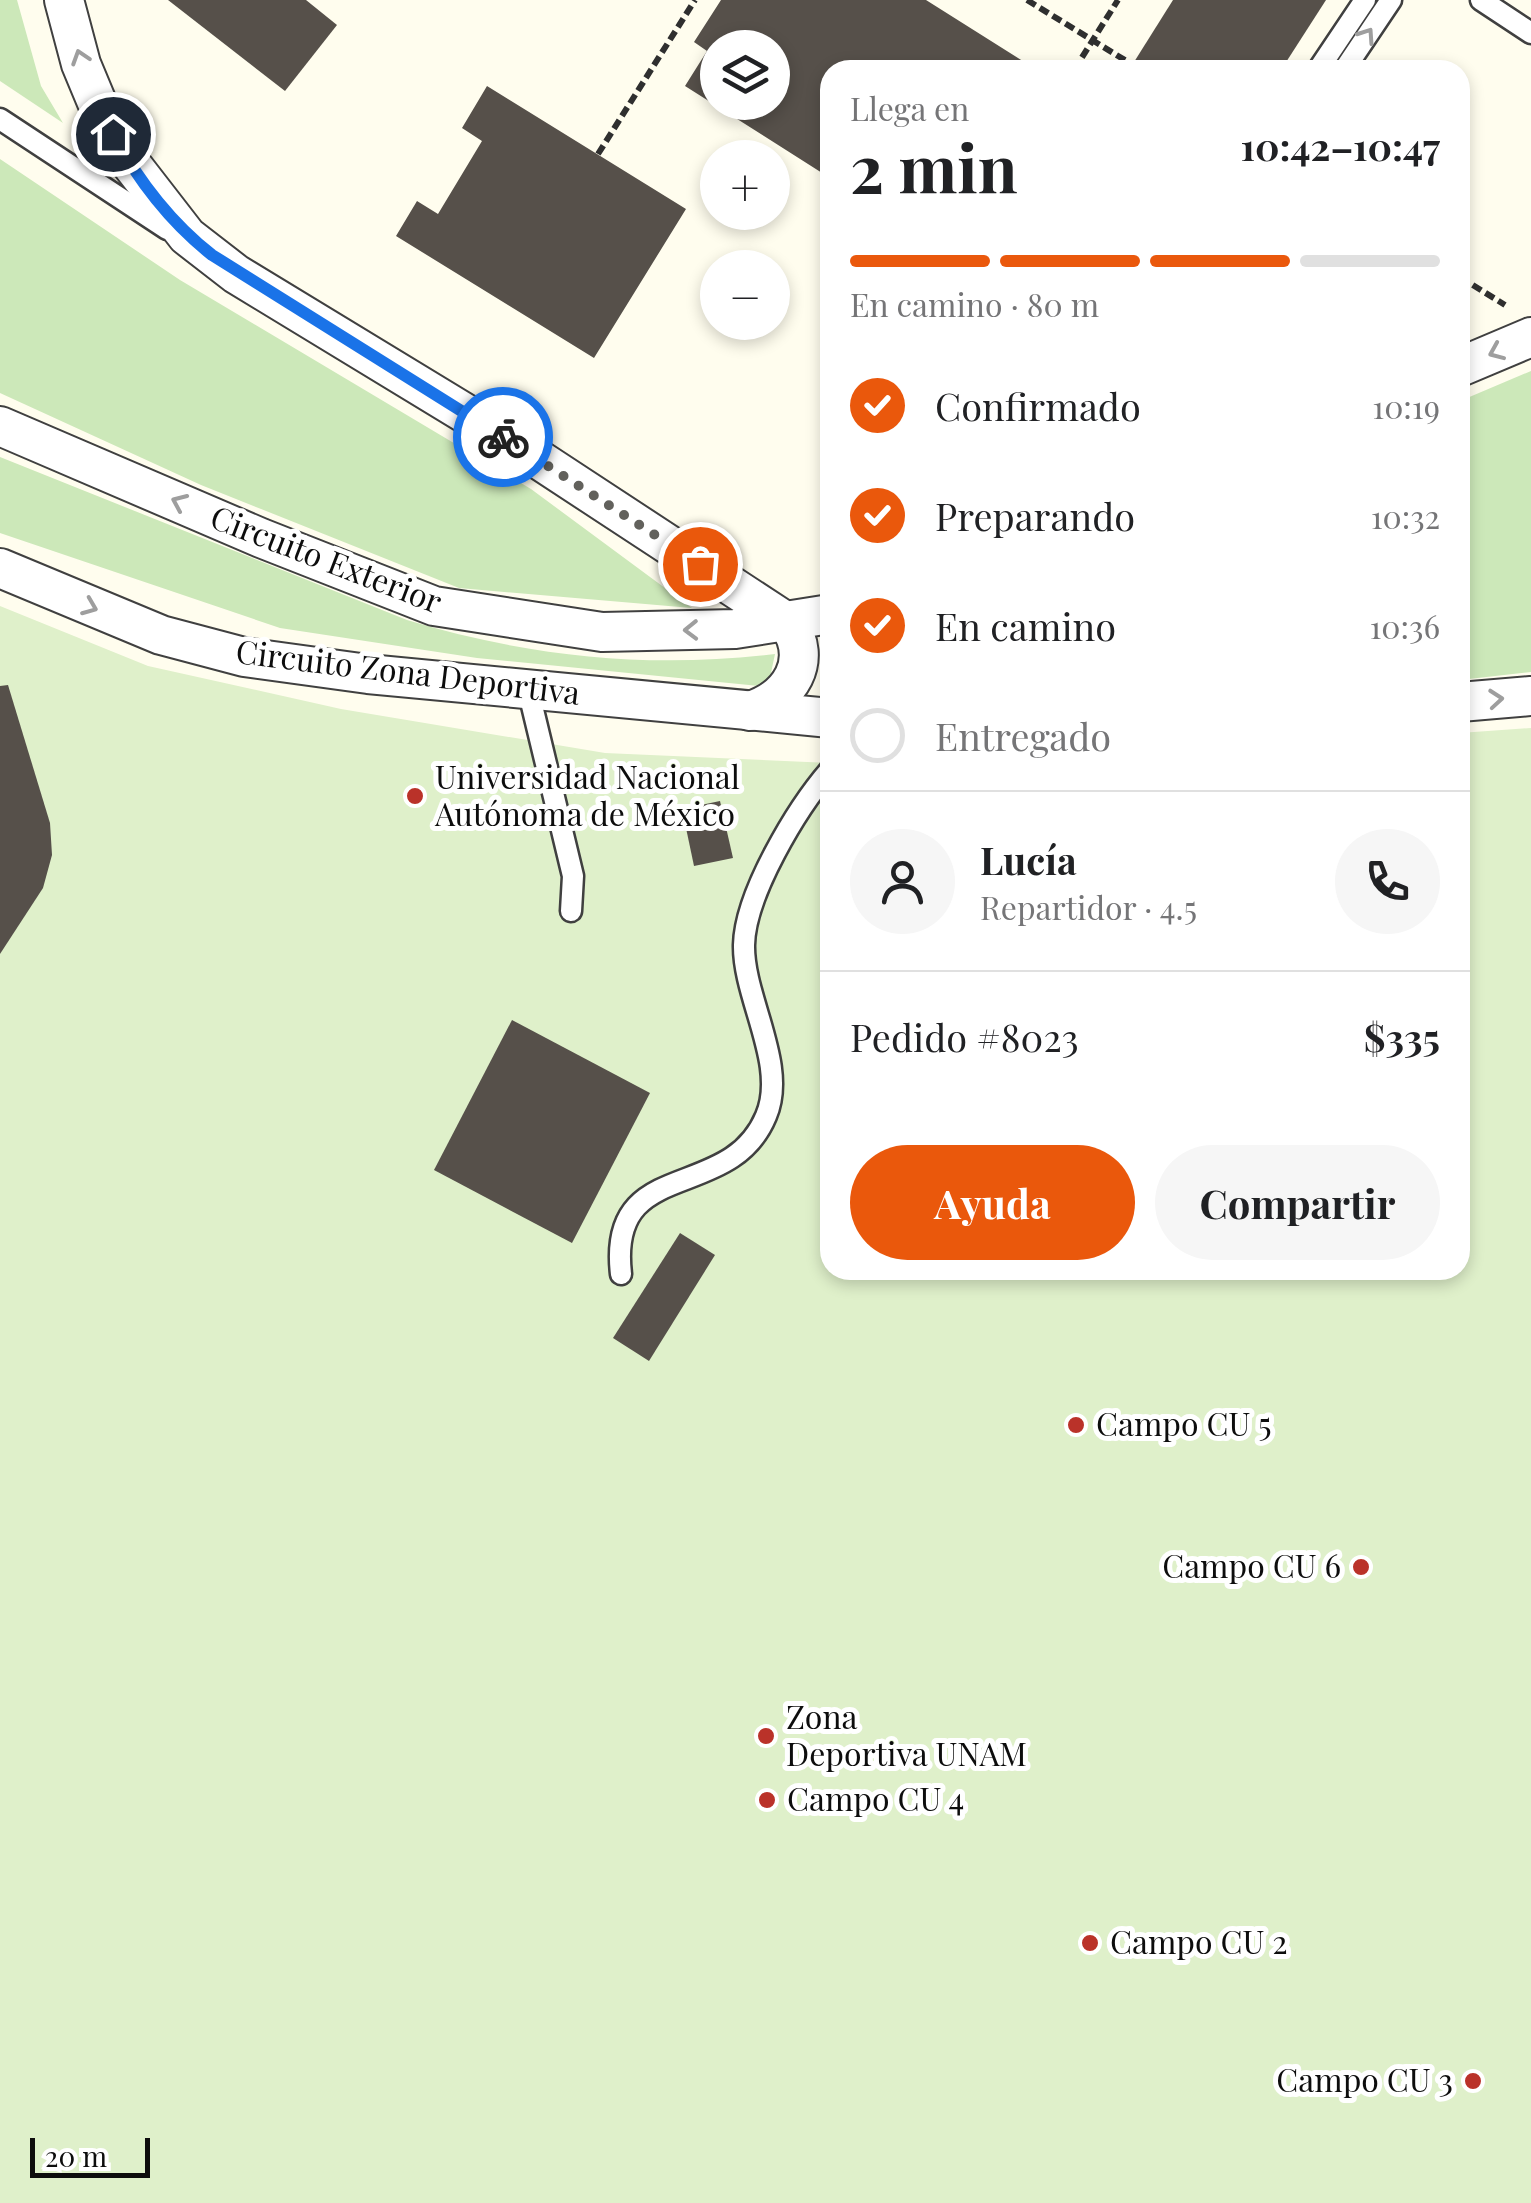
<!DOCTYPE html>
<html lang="es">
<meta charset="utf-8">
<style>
:root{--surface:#fff;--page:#f6f6f6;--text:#202124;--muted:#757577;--line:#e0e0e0;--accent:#ea580c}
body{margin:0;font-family:"Playfair Display",serif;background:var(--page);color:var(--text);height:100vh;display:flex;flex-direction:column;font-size:38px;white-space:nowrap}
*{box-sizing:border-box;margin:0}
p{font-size:32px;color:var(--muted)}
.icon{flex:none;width:55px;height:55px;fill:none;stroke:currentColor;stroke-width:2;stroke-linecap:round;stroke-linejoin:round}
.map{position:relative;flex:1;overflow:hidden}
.details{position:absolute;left:820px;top:60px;width:650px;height:1220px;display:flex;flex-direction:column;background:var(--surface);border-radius:30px;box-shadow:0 5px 15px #0003}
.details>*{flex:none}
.controls{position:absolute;left:700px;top:30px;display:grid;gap:20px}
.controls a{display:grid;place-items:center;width:90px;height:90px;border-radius:50%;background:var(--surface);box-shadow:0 5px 15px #0003;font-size:50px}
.scale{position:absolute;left:30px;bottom:25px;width:120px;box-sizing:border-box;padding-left:10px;border:5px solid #0d0d0d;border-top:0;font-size:28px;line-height:35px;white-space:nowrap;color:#0d0d0d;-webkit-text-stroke:8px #fff;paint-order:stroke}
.pin{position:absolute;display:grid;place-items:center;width:85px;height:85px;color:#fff;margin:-42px;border:5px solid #fff;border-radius:50%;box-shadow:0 2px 10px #0007}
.courier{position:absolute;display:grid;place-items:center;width:100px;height:100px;margin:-50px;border:8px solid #1a73e8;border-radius:50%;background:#fff;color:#222;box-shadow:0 2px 12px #0007}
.overview em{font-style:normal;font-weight:700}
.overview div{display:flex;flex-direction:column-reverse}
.overview{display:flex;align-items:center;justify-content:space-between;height:170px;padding:0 30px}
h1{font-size:65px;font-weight:700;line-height:75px}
.bar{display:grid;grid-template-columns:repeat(4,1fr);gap:15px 10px;align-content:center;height:120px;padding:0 30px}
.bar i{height:12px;border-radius:8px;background:var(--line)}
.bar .active{background:var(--accent)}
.bar p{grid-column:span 4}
.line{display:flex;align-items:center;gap:25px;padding:0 30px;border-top:2px solid var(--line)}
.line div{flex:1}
.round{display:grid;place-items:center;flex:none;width:105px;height:105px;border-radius:52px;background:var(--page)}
ol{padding:0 30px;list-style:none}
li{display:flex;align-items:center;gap:30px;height:110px}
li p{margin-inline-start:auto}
li .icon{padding:10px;border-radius:50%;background:var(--accent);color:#fff;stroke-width:4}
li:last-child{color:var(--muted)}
li i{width:55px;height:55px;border:5px solid var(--line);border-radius:50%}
.button{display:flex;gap:20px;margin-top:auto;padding:20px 30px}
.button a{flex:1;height:115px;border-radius:60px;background:var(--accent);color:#fff;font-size:40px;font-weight:700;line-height:115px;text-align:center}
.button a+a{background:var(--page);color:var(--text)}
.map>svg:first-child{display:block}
</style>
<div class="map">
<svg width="1531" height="2203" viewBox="0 0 1531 2203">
<rect width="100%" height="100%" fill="#fffdee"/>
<g fill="#cce8b9">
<polygon points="0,0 17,0 41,86 63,123 0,81"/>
<polygon points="0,159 180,280 531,489 692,608 459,588 201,485 0,393"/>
<polygon points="1531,371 1531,672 1460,680 1460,401"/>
<path d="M0 457 407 620C530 657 648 669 775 654L768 687 477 658 280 628 0 533Z"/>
</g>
<polygon fill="#dff0ca" points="0,606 148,666 341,709 605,753 830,763 830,1270 1460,1270 1460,733 1531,728 1531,2203 0,2203"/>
<g fill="#56504a" fill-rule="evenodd">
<polygon points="168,0 306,0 337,25 285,91"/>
<path d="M721 0H926L1037 70H830V178L685 86 707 51 694 42ZM718 48H772V102H718Z"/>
<polygon points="1173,0 1326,0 1281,70 1129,70"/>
<polygon points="487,86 686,209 594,358 396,236 417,201 438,214 482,141 462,128"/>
<polygon points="8,685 50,823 52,855 43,888 0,954 0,686"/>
<polygon points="720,801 733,858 694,866 682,809"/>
<polygon points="512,1020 650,1093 572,1243 434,1170"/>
<polygon points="680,1233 715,1255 649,1361 613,1338"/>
</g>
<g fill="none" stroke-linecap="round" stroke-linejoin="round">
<g stroke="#404040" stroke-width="25">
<g id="lane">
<polyline points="1481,0 1531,33"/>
<polyline points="1318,70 1365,0"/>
<polyline points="1344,70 1391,0"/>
<polyline points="0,119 167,229"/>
<polyline points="528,689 573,876 571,911"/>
<path d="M621 1274C607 1154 729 1205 766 1116 788 1065 743 998 744 945 745 894 797 808 830 770"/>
</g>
</g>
<g stroke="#404040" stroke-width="42">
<g id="street">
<path d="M64 0 81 64 101 112 125 156 187 236 236 274 509 440 788 623C814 661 790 698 750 711"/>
<polyline points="1460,367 1531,337"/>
<polyline points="0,426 261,538 434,606 602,632 735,629 830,614"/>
<polyline points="0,568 161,635 244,657 368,674 830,718"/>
<polyline points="1460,702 1531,696"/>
</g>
</g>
<g stroke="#2f2f2f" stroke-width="6" stroke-dasharray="10 5" stroke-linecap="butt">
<polyline points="1027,0 1141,70"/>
<polyline points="1074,70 1118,0"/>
<polyline points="598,154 695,0"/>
<polyline points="1460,277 1505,305"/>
</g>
<use href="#lane" stroke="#fff" stroke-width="20"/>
<use href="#street" stroke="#fff" stroke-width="38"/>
</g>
<defs><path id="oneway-chevron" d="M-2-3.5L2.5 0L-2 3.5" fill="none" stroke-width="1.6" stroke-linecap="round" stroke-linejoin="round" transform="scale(2.5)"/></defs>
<g stroke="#9e9e9e">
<use href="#oneway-chevron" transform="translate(1367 35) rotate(-56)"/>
<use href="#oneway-chevron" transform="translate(80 57) rotate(-108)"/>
<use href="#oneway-chevron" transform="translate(1496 352) rotate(157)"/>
<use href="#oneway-chevron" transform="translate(179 502) rotate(-156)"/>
<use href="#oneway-chevron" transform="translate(90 607) rotate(22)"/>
<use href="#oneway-chevron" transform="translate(691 630) rotate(179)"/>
<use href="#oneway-chevron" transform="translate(1496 699) rotate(-5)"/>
</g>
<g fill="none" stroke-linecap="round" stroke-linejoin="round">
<polyline stroke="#62615c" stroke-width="10" stroke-dasharray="0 18" points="503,437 700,564"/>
<path stroke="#1a73e8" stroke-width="12" d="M113 134C138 180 170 222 212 255L503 437"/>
</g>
<g fill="#ba3229" stroke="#fff" stroke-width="4">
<circle cx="415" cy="796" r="10"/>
<circle cx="1076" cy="1425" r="10"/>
<circle cx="1361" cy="1567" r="10"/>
<circle cx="766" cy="1736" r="10"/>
<circle cx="767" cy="1800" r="10"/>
<circle cx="1090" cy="1943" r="10"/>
<circle cx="1473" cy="2081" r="10"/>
</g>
<g text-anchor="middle" stroke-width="10" stroke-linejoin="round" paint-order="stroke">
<g font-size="32" fill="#0d0d0d" stroke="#fff">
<text transform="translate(326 560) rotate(21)" y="11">Circuito Exterior</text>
<text transform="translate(408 673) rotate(7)" y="11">Circuito Zona Deportiva</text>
</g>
<g font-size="32" fill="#0d0d0d" stroke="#fff" text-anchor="start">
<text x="435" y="789">Universidad Nacional<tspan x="435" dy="37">Autónoma de México</tspan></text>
<text x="1096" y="1436">Campo CU 5</text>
<text x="1341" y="1578" text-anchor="end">Campo CU 6</text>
<text x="786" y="1729">Zona<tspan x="786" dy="37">Deportiva UNAM</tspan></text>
<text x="787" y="1811">Campo CU 4</text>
<text x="1110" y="1954">Campo CU 2</text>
<text x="1453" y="2092" text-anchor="end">Campo CU 3</text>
</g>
</g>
</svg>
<div class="controls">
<a><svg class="icon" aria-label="layers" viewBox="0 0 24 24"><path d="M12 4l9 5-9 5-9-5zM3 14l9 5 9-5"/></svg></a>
<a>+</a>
<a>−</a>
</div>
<div class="scale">20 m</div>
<div class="pin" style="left:700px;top:564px;background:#ea580c"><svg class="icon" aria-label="bag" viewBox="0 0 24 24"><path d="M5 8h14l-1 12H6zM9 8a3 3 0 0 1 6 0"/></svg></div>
<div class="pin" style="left:113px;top:134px;background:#1f2937"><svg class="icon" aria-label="home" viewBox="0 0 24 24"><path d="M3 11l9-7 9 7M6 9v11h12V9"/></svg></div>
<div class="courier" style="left:503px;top:437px"><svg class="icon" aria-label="bike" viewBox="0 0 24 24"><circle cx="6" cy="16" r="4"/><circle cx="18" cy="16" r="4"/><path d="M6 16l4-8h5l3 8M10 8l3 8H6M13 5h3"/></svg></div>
<section class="details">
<div class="overview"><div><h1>2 min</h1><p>Llega en</p></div><em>10:42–10:47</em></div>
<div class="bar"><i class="active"></i><i class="active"></i><i class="active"></i><i></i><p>En camino · 80 m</p></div>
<ol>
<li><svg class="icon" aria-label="check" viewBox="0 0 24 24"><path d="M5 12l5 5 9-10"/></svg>Confirmado<p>10:19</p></li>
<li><svg class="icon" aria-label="check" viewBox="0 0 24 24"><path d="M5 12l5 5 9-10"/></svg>Preparando<p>10:32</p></li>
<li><svg class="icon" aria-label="check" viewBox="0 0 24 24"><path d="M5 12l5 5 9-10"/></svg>En camino<p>10:36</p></li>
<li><i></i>Entregado</li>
</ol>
<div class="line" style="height:180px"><a class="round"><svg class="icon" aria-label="person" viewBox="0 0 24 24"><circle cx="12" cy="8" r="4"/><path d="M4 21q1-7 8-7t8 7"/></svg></a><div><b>Lucía</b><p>Repartidor · 4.5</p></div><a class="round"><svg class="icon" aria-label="phone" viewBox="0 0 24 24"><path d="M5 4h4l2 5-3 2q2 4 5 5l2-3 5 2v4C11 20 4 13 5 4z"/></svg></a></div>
<div class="line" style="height:130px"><div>Pedido #8023</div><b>$335</b></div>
<div class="button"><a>Ayuda</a><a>Compartir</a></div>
</section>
</div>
